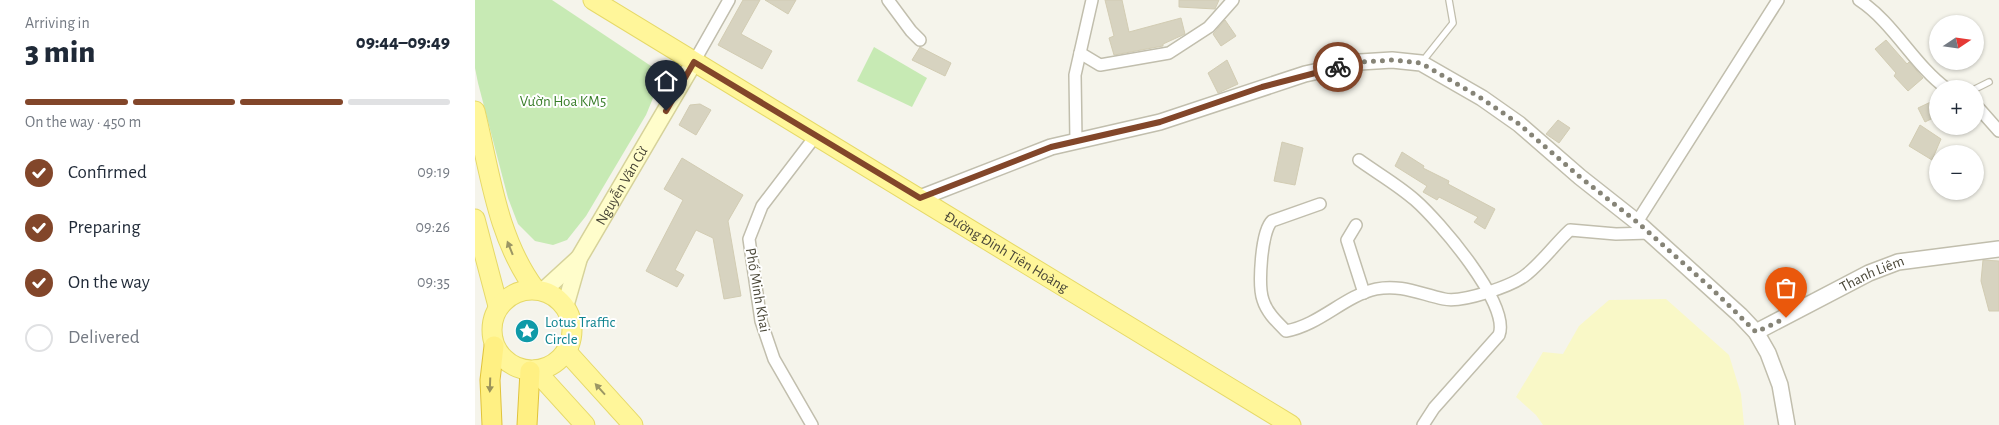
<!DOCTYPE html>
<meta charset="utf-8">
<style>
:root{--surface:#fff;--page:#f6f6f7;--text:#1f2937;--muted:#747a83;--line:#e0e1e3;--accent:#82462a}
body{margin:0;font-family:"Alegreya Sans",sans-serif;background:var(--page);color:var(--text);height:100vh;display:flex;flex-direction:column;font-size:19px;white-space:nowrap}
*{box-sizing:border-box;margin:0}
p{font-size:16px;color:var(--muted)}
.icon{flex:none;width:28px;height:28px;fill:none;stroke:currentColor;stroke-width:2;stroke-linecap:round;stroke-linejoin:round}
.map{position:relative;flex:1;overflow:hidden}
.panel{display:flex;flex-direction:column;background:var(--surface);width:475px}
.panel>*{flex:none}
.needle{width:32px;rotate:77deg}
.buttons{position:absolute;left:1454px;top:15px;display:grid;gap:10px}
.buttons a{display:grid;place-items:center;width:55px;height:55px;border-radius:50%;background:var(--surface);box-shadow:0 1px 4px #0004;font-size:25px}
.pin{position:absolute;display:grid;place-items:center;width:42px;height:42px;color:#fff;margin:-51px -21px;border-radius:50% 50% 50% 0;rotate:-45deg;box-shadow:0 0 5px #0007}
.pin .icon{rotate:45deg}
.courier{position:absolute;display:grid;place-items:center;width:50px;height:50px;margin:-25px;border:4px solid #82462a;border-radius:50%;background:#fff;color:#222;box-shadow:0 1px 6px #0007}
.head em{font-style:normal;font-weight:800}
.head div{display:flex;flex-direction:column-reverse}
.head{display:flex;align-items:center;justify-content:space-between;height:85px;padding:0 25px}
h1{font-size:32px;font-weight:800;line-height:38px}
.bar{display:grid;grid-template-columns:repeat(4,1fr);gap:8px 5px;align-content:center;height:60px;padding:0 25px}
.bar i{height:6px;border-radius:4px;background:var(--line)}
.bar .on{background:var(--accent)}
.bar p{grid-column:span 4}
ol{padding:0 25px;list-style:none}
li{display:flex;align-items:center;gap:15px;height:55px}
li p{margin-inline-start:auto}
li .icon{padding:5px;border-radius:50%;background:var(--accent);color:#fff;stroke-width:4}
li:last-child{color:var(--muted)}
li i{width:28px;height:28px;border:2px solid var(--line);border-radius:50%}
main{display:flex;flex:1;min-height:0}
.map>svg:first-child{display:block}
</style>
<main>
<section class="panel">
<div class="head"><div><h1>3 min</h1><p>Arriving in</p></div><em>09:44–09:49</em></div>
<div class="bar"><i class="on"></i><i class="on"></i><i class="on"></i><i></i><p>On the way · 450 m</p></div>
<ol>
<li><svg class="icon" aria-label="check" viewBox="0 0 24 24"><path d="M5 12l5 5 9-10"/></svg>Confirmed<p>09:19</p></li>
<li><svg class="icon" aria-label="check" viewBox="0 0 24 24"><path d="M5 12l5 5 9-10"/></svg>Preparing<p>09:26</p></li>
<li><svg class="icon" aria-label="check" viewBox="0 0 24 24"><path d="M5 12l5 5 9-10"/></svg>On the way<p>09:35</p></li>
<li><i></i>Delivered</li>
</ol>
</section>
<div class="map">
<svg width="1524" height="425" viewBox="0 0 1524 425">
<rect width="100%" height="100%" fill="#f5f4eb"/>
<g fill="#c7eab4">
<polygon points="0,0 77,0 188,74 171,115 111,216 92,240 78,245 60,241 43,224 33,198 3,83 0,68"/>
<polygon points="399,47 452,78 437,107 382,81"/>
</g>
<polygon fill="#f9f8c7" points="1191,299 1254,355 1266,394 1269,425 1068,425 1061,415 1041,397 1068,352 1088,354 1104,326 1134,300"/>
<g fill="#d7d3c0" stroke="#d2ccb3">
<polygon points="268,0 285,0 266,34 297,51 287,69 243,45"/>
<polygon points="290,0 321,0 313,14"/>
<polygon points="630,0 647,0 654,32 706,18 710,34 688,44 688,46 639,55 634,38 639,36"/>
<polygon points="704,0 744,0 740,9 704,7"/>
<polygon points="750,20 761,36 746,46 738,34"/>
<polygon points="1411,40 1432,64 1434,62 1448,78 1433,91 1419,76 1421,73 1400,49"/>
<polygon points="445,47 476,63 470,76 437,60"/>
<polygon points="752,60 763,84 743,93 733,73"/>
<polygon points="1462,99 1462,116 1450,122 1443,108"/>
<polygon points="225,104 236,110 221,135 204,125 215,105"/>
<polygon points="1083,120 1095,128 1084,143 1071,134"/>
<polygon points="1445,125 1466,139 1457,160 1434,146"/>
<polygon points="807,142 828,148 820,185 799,181"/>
<polygon points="927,152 949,166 948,168 974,181 973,184 1020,209 1010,229 999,222 1003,217 964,197 962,200 948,192 952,186 920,166"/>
<polygon points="207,158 268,195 253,221 266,296 249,299 238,238 221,230 200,270 209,275 202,287 171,271 208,200 189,189"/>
<polygon points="1508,260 1524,261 1524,311 1514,311 1506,281"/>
</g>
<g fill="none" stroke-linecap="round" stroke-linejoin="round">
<g stroke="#c1bead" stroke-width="8">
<g id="service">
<polyline points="947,62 978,23 974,0"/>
<polyline points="1500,89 1514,82"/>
</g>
</g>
<g stroke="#c1bead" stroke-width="14">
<g id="minor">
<polyline points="413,0 436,31 445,40"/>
<path d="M1384 0C1419 23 1438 64 1472 89"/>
<polyline points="605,53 625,65 694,53 734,27 758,0"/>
<polyline points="219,62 254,0"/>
<polyline points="1500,104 1524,131"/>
<polyline points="601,141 600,75 617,0"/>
<path d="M884 160C902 173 923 185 940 200 963 220 1036 304 1024 335L959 408 948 425"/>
<path d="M845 204 797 221C786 231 783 286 788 300 792 313 802 322 811 331 845 325 869 296 901 289 926 284 945 294 969 299 987 303 1038 286 1052 274 1068 261 1080 244 1095 230L1141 234 1175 233"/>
<polyline points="1162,222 1303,0"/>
<polyline points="881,225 872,240 889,293"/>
<polyline points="337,425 299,359 286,321 274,239 287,206 342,134"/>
</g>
</g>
<g stroke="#c1bead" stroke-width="18">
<g id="tertiary">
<polyline points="445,198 576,147 685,122 830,74 885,62 917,60 946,63 1007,98 1044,124 1105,177 1162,222 1265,315 1281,332 1293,353 1305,385 1312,425"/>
<path id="s1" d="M1281 332 1394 273 1423 262 1524 249"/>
</g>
</g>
<g stroke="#d6d29a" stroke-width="19">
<g id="secondary">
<polyline points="68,291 104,258"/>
<path id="s2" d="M90 307 104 258 219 62"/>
</g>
</g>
<g stroke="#e6d968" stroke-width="21">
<g id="primary">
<path id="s3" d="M118 0 816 425"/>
<path d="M0 111C15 172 22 238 60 289"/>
<polyline points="0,219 23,306"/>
<circle cx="57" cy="330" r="40"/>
<polyline points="91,351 158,425"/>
<polyline points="60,370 110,425"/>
</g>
</g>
<g stroke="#e0c33b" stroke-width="21">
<g id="trunk">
<polyline points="17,425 15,380 19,346"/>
<polyline points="52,425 55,371"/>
</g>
</g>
<use href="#service" stroke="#fff" stroke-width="5.5"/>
<use href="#minor" stroke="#fff" stroke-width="11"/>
<use href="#tertiary" stroke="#fff" stroke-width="15"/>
<use href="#secondary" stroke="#fffdcb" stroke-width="16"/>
<use href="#primary" stroke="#fff69a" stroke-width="19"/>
<use href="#trunk" stroke="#fff083" stroke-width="19"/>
</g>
<defs><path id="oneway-solid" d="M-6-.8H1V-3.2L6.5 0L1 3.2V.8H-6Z" transform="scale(1.25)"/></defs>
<g fill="#9b9664">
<use href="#oneway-solid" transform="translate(35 248) rotate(-112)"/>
<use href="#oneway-solid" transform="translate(125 389) rotate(-132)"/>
</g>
<use fill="#9b935a" href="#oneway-solid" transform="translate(15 385) rotate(92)"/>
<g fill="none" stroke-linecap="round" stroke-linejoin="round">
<polyline stroke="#868477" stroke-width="5" stroke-dasharray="0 9" points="863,67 886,62 918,60 946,63 1006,98 1044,124 1105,177 1162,222 1236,288 1281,332 1311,318"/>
<polyline stroke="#82462a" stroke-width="6" points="191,111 219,62 445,198 576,147 685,122 787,87 863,67"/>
</g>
<defs>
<g id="sight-disc" transform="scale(1.25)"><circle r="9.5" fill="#0f9aa8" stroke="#fff"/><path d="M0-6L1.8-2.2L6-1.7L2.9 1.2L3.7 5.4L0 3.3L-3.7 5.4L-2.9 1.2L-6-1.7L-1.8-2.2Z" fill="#fff"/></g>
</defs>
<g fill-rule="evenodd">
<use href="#sight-disc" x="52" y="331"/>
</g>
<g text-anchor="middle" stroke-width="4" stroke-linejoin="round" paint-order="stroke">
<g font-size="15" fill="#397e2a" stroke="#fff">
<text x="88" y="106">Vườn Hoa KM5</text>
</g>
<g font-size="15" fill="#4a4738" stroke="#fff">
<text dy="5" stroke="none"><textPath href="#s2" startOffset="135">Nguyễn Văn Cừ</textPath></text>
<text dy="5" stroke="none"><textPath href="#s3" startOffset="484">Đường Đinh Tiên Hoàng</textPath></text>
<text dy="5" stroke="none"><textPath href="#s1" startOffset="130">Thanh Liêm</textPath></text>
<text transform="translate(283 290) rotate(80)" y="5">Phố Minh Khai</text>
</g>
<g font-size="15" fill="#0d838f" stroke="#fff" text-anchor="start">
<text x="70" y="327">Lotus Traffic<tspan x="70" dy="17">Circle</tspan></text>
</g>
</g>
</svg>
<div class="buttons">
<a><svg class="needle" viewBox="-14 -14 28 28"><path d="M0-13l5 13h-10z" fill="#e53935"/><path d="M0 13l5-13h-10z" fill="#747a83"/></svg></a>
<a>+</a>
<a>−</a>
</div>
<div class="pin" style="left:1311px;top:318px;background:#ea580c"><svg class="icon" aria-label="bag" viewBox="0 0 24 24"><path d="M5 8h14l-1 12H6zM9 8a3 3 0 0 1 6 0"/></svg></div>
<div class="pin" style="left:191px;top:111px;background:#1f2937"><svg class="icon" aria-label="home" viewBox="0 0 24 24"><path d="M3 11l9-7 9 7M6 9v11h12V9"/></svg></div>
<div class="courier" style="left:863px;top:67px"><svg class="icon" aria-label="bike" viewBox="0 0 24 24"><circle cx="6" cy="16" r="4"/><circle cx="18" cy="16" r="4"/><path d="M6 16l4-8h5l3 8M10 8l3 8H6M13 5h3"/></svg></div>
</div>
</main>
